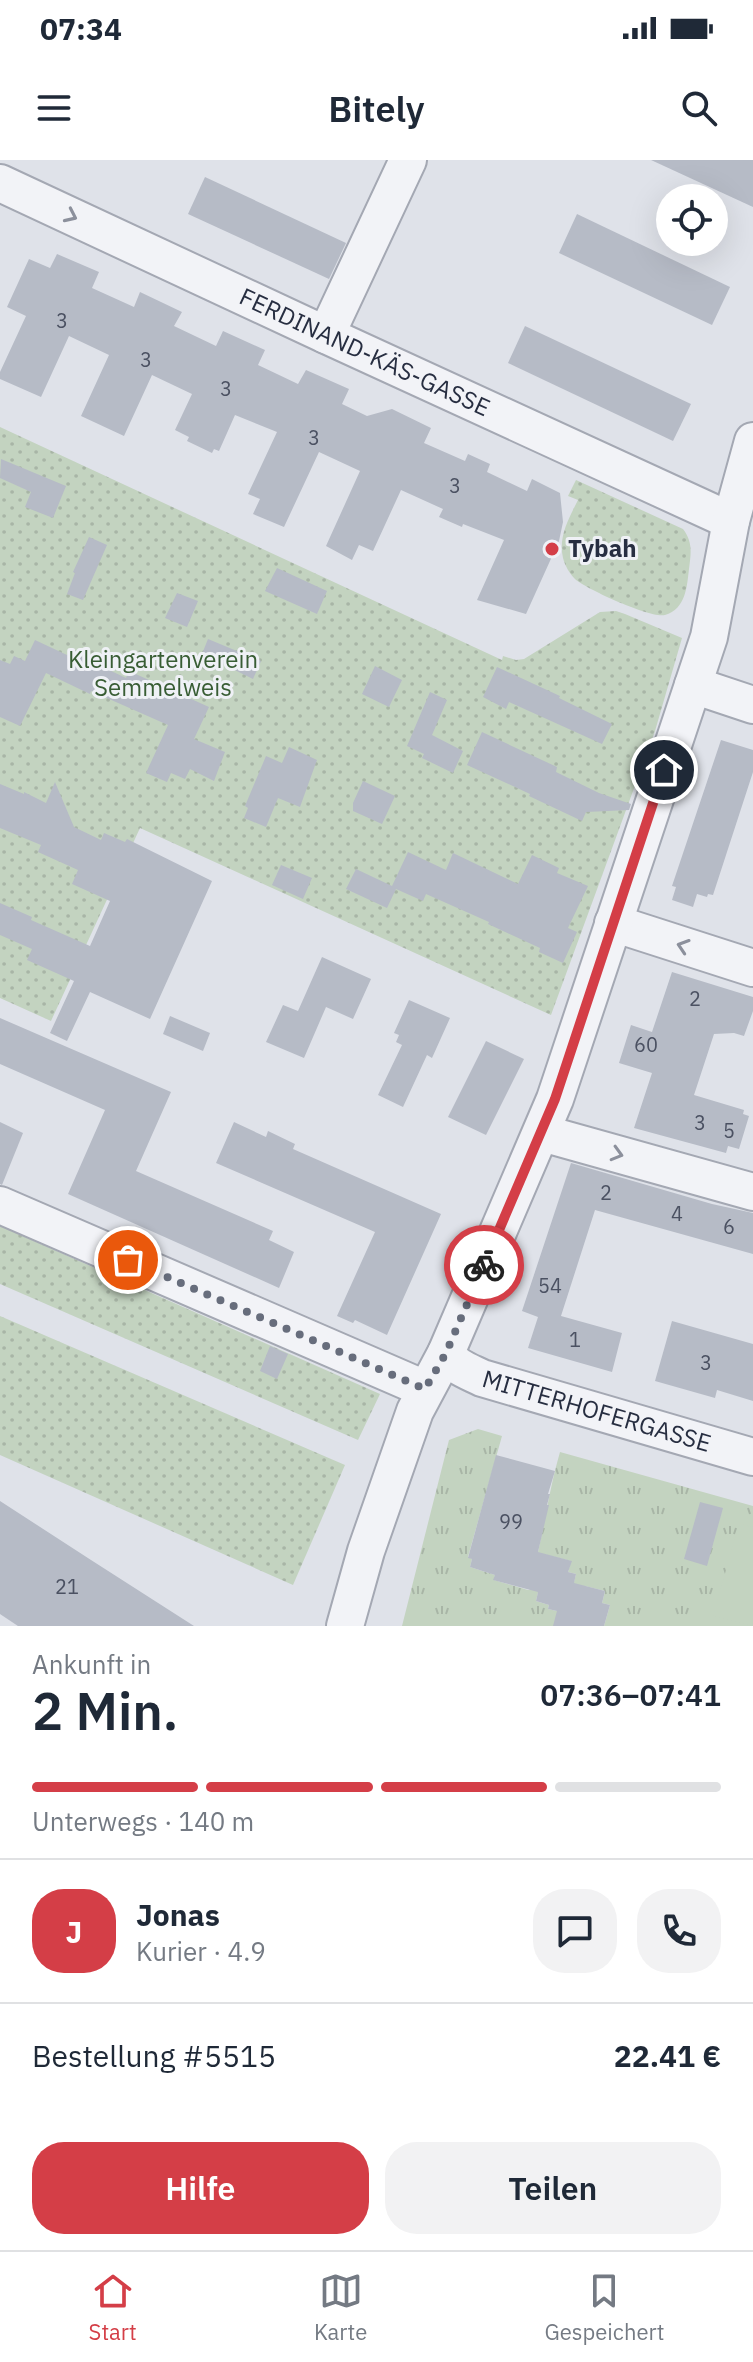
<!DOCTYPE html>
<html lang="de">
<meta charset="utf-8">
<style>
:root{--surface:#fff;--page:#f2f2f3;--text:#1f2937;--muted:#747a83;--line:#e0e1e3;--accent:#d43e47}
body{margin:0;font-family:"IBM Plex Sans",sans-serif;background:var(--page);color:var(--text);height:100vh;display:flex;flex-direction:column;font-size:30px;white-space:nowrap}
*{box-sizing:border-box;margin:0}
p{font-size:26px;color:var(--muted)}
.icon{flex:none;width:44px;height:44px;fill:none;stroke:currentColor;stroke-width:2;stroke-linecap:round;stroke-linejoin:round}
.map{position:relative;height:1466px;overflow:hidden}
.panel{display:flex;flex-direction:column;background:var(--surface);flex:1}
.panel>*{flex:none}
.buttons{position:absolute;left:656px;top:24px;display:grid;gap:16px}
.buttons a{display:grid;place-items:center;width:72px;height:72px;border-radius:50%;background:var(--surface);box-shadow:0 8px 32px #0002;font-size:40px}
.pin{position:absolute;display:grid;place-items:center;width:68px;height:68px;color:#fff;margin:-34px;border:4px solid #fff;border-radius:50%;box-shadow:0 2px 8px #0007}
.courier{position:absolute;display:grid;place-items:center;width:80px;height:80px;margin:-40px;border:6px solid #d43e47;border-radius:50%;background:#fff;color:#222;box-shadow:0 2px 10px #0007}
.head em{font-style:normal;font-weight:600}
.head div{display:flex;flex-direction:column-reverse}
.head{display:flex;align-items:center;justify-content:space-between;height:136px;padding:0 32px}
h1{font-size:52px;font-weight:600;line-height:60px}
.bar{display:grid;grid-template-columns:repeat(4,1fr);gap:12px 8px;align-content:center;height:96px;padding:0 32px}
.bar i{height:10px;border-radius:6px;background:var(--line)}
.bar .on{background:var(--accent)}
.bar p{grid-column:span 4}
.line{display:flex;align-items:center;gap:20px;padding:0 32px;border-top:2px solid var(--line)}
.line div{flex:1}
.round{display:grid;place-items:center;flex:none;width:84px;height:84px;border-radius:32px;background:var(--page)}
.primary-button{display:flex;gap:16px;margin-top:auto;padding:16px 32px}
.primary-button a{flex:1;height:92px;border-radius:32px;background:var(--accent);color:#fff;font-size:32px;font-weight:600;line-height:92px;text-align:center}
.primary-button a+a{background:var(--page);color:var(--text)}
.status{display:flex;justify-content:space-between;align-items:center;height:56px;padding:0 40px;background:var(--surface);direction:ltr}
.status svg{height:22px;fill:currentColor}
header{display:flex;justify-content:space-between;align-items:center;height:104px;padding:0 32px;background:var(--surface);font-size:36px;font-weight:600}
.dock{display:flex;justify-content:space-around;align-items:center;height:112px;border-top:2px solid var(--line);background:var(--surface);font-size:22px;color:var(--muted)}
.dock a{display:grid;justify-items:center;gap:4px}
.dock .on{color:var(--accent)}
.map>svg:first-child{display:block}
</style>
<div class="status"><b>07:34</b><svg viewBox="0 0 49 12"><path d="M0 12V9h3v3zM5 12V6h3v6zM10 12V3h3v9zM15 12V0h3v12zM26 1h20v11H26zM47 4h2v5h-2z"/></svg></div>
<header><svg class="icon" aria-label="menu" viewBox="0 0 24 24"><path d="M4 6h16M4 12h16M4 18h16"/></svg>Bitely<svg class="icon" aria-label="search" viewBox="0 0 24 24"><circle cx="10" cy="10" r="6"/><path d="M15 15l6 6"/></svg></header>
<div class="map">
<svg width="753" height="1466" viewBox="0 0 753 1466">
<defs>
<pattern id="grass-dots" width="8" height="8" patternUnits="userSpaceOnUse" patternTransform="scale(2)"><rect width="8" height="8" fill="#c3d3c0"/><path d="M2 2h.1M6 6h.1" fill="none" stroke="#a8b5a6" stroke-width="1.8" stroke-linecap="round"/></pattern>
<pattern id="park-tufts" width="24" height="20" patternUnits="userSpaceOnUse" patternTransform="scale(2)"><rect width="24" height="20" fill="#c3d3c0"/><path d="M3 7l-1-3M5 7V3M7 7l1-3M15 17l-1-3M17 17v-4M19 17l1-3" fill="none" stroke="#a8b5a6"/></pattern>
</defs>
<rect width="100%" height="100%" fill="#dfe2e9"/>
<g fill="url(#grass-dots)">
<polygon points="0,267 502,500 503,496 516,500 524,499 600,452 616,451 625,454 682,478 655,571 551,855 140,668 51,861 0,838"/>
<path d="M576 320 683 369C693 382 691 393 689 409 687 426 686 449 665 455 652 459 586 429 575 419 570 414 565 406 563 398 558 377 569 358 578 340L568 336Z"/>
<polygon points="0,1066 380,1234 358,1280 0,1124"/>
<polygon points="0,1156 345,1305 293,1425 0,1295"/>
</g>
<g fill="url(#park-tufts)">
<polygon points="478,1269 502,1276 468,1397 472,1399 470,1407 495,1415 494,1420 528,1430 539,1428 536,1441 549,1445 548,1449 557,1451 562,1466 402,1466 449,1280"/>
<path d="M560 1292 753 1346V1466H604L610 1445 602 1443 605 1431 585 1426H573L576 1414 568 1412 571 1401 531 1391 538 1392C546 1356 550 1327 560 1292Z"/>
</g>
<polygon fill="#c3d3c0" points="739,1364 753,1367 753,1466 713,1456"/>
<g fill="#b6bbc6">
<polygon points="651,0 753,0 753,47"/>
<polygon points="205,17 346,83 329,119 188,54"/>
<polygon points="577,54 730,127 712,165 559,93"/>
<polygon points="57,94 99,112 92,128 134,147 140,132 182,152 174,166 216,186 223,171 265,190 258,205 277,214 298,224 306,210 349,229 342,244 367,256 392,249 431,268 424,283 465,301 468,294 490,304 487,312 527,331 532,319 560,333 563,362 559,381 526,454 477,440 504,380 463,364 462,367 439,357 443,349 401,330 373,391 359,385 352,400 326,386 360,311 319,292 284,367 253,354 260,339 248,334 277,272 235,255 219,291 214,289 212,293 187,281 189,277 175,270 192,234 152,215 124,276 81,256 109,195 69,176 41,237 0,219 0,212 26,156 7,147 29,99 50,108"/>
<polygon points="525,166 691,244 673,281 508,203"/>
<polygon points="1,299 66,326 53,358 25,347 31,332 0,318"/>
<polygon points="89,377 107,385 83,440 67,434 75,413 73,412"/>
<polygon points="277,408 327,431 317,454 265,431"/>
<polygon points="177,433 198,441 187,467 165,458"/>
<polygon points="208,479 261,501 253,519 202,494"/>
<polygon points="35,480 67,495 69,491 126,518 129,511 209,547 194,579 225,592 214,621 190,609 185,619 171,613 167,622 146,613 168,565 91,531 90,534 46,513 20,566 0,557 0,500 10,504 14,496 25,501"/>
<polygon points="375,506 402,520 389,547 362,534"/>
<polygon points="497,507 560,536 559,538 612,564 602,584 509,542 506,549 483,537"/>
<polygon points="430,532 447,540 432,575 463,591 453,613 422,598 424,594 407,586"/>
<polygon points="482,572 557,607 556,612 599,633 631,644 629,650 586,652 582,661 529,636 530,634 467,605"/>
<polygon points="721,580 753,590 753,612 713,735 708,734 707,737 697,734 693,747 672,740 676,727 672,726"/>
<polygon points="289,587 317,600 300,647 278,638 266,667 244,658 248,648 245,646 266,596 282,603"/>
<polygon points="363,621 395,636 382,664 353,651 353,643"/>
<polygon points="55,622 74,667 101,680 104,673 125,682 127,679 212,721 150,859 90,832 67,881 50,873 74,821 27,800 32,789 0,775 0,743 32,757 31,760 90,786 110,741 72,724 78,710 38,692 41,685 0,668 0,624 24,634 24,632 46,643"/>
<polygon points="408,692 446,710 453,693 518,724 532,695 559,708 557,713 588,726 568,768 577,772 563,803 539,792 540,788 488,764 489,762 426,734 423,741 396,729 387,748 346,729 356,709 392,726"/>
<polygon points="281,705 312,718 303,739 272,725"/>
<polygon points="322,797 371,819 353,859 326,847 304,898 266,882 283,845 298,851"/>
<polygon points="672,812 753,837 753,851 744,876 734,873 714,874 694,935 744,950 743,954 749,956 739,989 728,986 726,993 634,968 652,913 619,903 631,865 652,872"/>
<polygon points="409,840 450,858 432,898 427,895 403,947 378,935 402,885 396,882 399,875 394,873"/>
<polygon points="170,856 210,873 203,891 163,874"/>
<polygon points="0,858 171,932 136,1011 273,1071 269,1080 294,1092 279,1128 68,1034 105,950 0,904"/>
<polygon points="486,881 524,899 486,975 448,957"/>
<polygon points="0,962 23,973 2,1025 0,1024"/>
<polygon points="234,962 266,977 268,971 295,984 293,989 441,1054 387,1175 355,1160 353,1163 337,1156 375,1072 216,1003"/>
<polygon points="571,1003 712,1044 753,1053 753,1094 595,1050 561,1156 622,1173 612,1212 528,1188 538,1157 522,1151"/>
<polygon points="672,1161 753,1184 753,1241 717,1230 715,1238 655,1221"/>
<polygon points="270,1186 288,1194 277,1219 260,1211"/>
<polygon points="496,1295 555,1311 548,1334 550,1334 547,1345 549,1345 538,1392 572,1401 568,1412 576,1414 574,1423 605,1431 602,1443 610,1445 604,1466 553,1466 557,1451 548,1449 549,1445 536,1441 538,1432 493,1420 495,1415 470,1407 472,1399 468,1398"/>
<polygon points="0,1341 91,1400 194,1466 18,1466 0,1454"/>
<polygon points="700,1342 723,1348 707,1406 684,1399"/>
</g>
<g fill="none" stroke-linecap="round" stroke-linejoin="round">
<g stroke="#a4a8b3" stroke-width="40">
<g id="minor">
<path id="s1" d="M0 23 326 175 731 361"/>
<polyline points="326,175 408,0"/>
<polyline points="693,525 753,545"/>
<polyline points="613,763 753,808"/>
<polyline points="542,973 753,1032"/>
<polyline points="0,1045 425,1229"/>
<path id="s2" d="M446 1193C454 1207 468 1211 482 1218L753 1297"/>
<polyline points="345,1466 366,1391 415,1251 446,1193 555,939 709,477 731,361 753,281"/>
</g>
</g>
<use href="#minor" stroke="#f2f3f7" stroke-width="36"/>
</g>
<defs><path id="oneway-chevron" d="M-2-3.5L2.5 0L-2 3.5" fill="none" stroke-width="1.6" stroke-linecap="round" stroke-linejoin="round" transform="scale(2)"/></defs>
<g stroke="#8c909c">
<use href="#oneway-chevron" transform="translate(71 56) rotate(25)"/>
<use href="#oneway-chevron" transform="translate(683 786) rotate(-162)"/>
<use href="#oneway-chevron" transform="translate(617 994) rotate(16)"/>
</g>
<g fill="none" stroke-linecap="round" stroke-linejoin="round">
<polyline stroke="#676d7c" stroke-width="8" stroke-dasharray="0 14.4" points="128,1100 425,1229 446,1193 484,1105"/>
<polyline stroke="#d43e47" stroke-width="10" points="484,1105 555,939 664,610"/>
</g>
<circle fill="#d43e47" stroke="#eff1f6" stroke-width="3" cx="552" cy="389" r="8"/>
<g text-anchor="middle" stroke-width="6" stroke-linejoin="round" paint-order="stroke">
<g font-size="20" fill="#4b5162">
<text x="62" y="168">3</text>
<text x="146" y="207">3</text>
<text x="226" y="236">3</text>
<text x="314" y="285">3</text>
<text x="455" y="333">3</text>
<text x="695" y="846">2</text>
<text x="646" y="892">60</text>
<text x="700" y="970">3</text>
<text x="729" y="978">5</text>
<text x="606" y="1040">2</text>
<text x="677" y="1061">4</text>
<text x="729" y="1074">6</text>
<text x="550" y="1133">54</text>
<text x="575" y="1187">1</text>
<text x="706" y="1210">3</text>
<text x="511" y="1369">99</text>
<text x="67" y="1434">21</text>
</g>
<g font-size="24" fill="#272e41" stroke="#eff1f6">
<text dy="8" stroke="none"><textPath href="#s1" startOffset="402">FERDINAND-KÄS-GASSE</textPath></text>
<text dy="8" stroke="none"><textPath href="#s2" startOffset="164">MITTERHOFERGASSE</textPath></text>
</g>
<g font-size="24" font-weight="bold" fill="#272e41" stroke="#eff1f6" text-anchor="start">
<text x="568" y="397">Tybah</text>
</g>
<g font-size="24" fill="#385d34" stroke="#eff1f6">
<text x="163" y="508">Kleingartenverein<tspan x="163" dy="28">Semmelweis</tspan></text>
</g>
</g>
</svg>
<div class="buttons">
<a><svg class="icon" aria-label="locate" viewBox="0 0 24 24"><circle cx="12" cy="12" r="6"/><path d="M12 2v4M12 18v4M2 12h4M18 12h4"/></svg></a>
</div>
<div class="pin" style="left:128px;top:1100px;background:#ea580c"><svg class="icon" aria-label="bag" viewBox="0 0 24 24"><path d="M5 8h14l-1 12H6zM9 8a3 3 0 0 1 6 0"/></svg></div>
<div class="pin" style="left:664px;top:610px;background:#1f2937"><svg class="icon" aria-label="home" viewBox="0 0 24 24"><path d="M3 11l9-7 9 7M6 9v11h12V9"/></svg></div>
<div class="courier" style="left:484px;top:1105px"><svg class="icon" aria-label="bike" viewBox="0 0 24 24"><circle cx="6" cy="16" r="4"/><circle cx="18" cy="16" r="4"/><path d="M6 16l4-8h5l3 8M10 8l3 8H6M13 5h3"/></svg></div>
</div>
<section class="panel">
<div class="head"><div><h1>2 Min.</h1><p>Ankunft in</p></div><em>07:36–07:41</em></div>
<div class="bar"><i class="on"></i><i class="on"></i><i class="on"></i><i></i><p>Unterwegs · 140 m</p></div>
<div class="line" style="height:144px"><b class="round" style="background:var(--accent);color:#fff">J</b><div><b>Jonas</b><p>Kurier · 4.9</p></div><a class="round"><svg class="icon" aria-label="chat" viewBox="0 0 24 24"><path d="M4 5h16v11H9l-5 4z"/></svg></a><a class="round"><svg class="icon" aria-label="phone" viewBox="0 0 24 24"><path d="M5 4h4l2 5-3 2q2 4 5 5l2-3 5 2v4C11 20 4 13 5 4z"/></svg></a></div>
<div class="line" style="height:104px"><div>Bestellung #5515</div><b>22.41 €</b></div>
<div class="primary-button"><a>Hilfe</a><a>Teilen</a></div>
</section>
<nav class="dock">
<a class="on"><svg class="icon" aria-label="home" viewBox="0 0 24 24"><path d="M3 11l9-7 9 7M6 9v11h12V9"/></svg>Start</a>
<a><svg class="icon" aria-label="map" viewBox="0 0 24 24"><path d="M3 6l6-2 6 2 6-2v14l-6 2-6-2-6 2zM9 4v14M15 6v14"/></svg>Karte</a>
<a><svg class="icon" aria-label="saved" viewBox="0 0 24 24"><path d="M7 4h10v16l-5-4-5 4z"/></svg>Gespeichert</a>
</nav>
